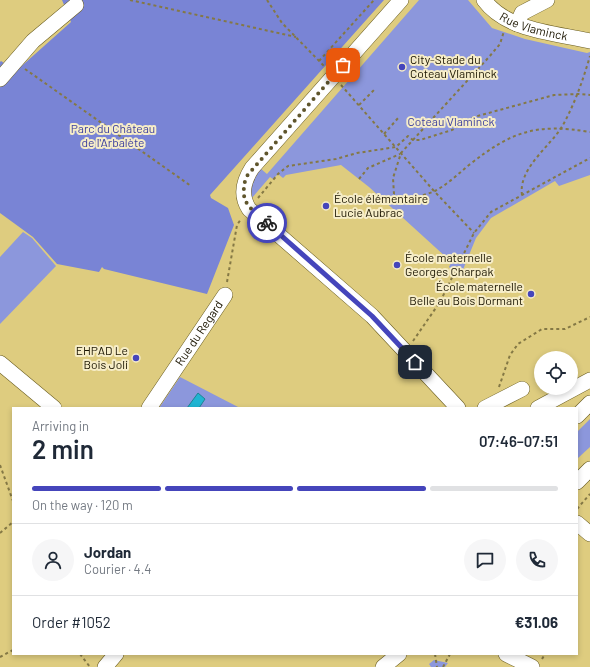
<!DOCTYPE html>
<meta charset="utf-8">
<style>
:root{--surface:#fff;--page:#f6f6f7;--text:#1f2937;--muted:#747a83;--line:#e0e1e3;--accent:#4545bb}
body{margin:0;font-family:Barlow,sans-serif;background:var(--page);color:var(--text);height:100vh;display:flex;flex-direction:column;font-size:15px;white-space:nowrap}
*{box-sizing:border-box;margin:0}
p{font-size:13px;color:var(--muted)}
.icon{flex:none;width:22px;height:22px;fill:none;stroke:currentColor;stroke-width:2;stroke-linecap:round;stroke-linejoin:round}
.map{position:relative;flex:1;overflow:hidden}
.side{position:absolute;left:12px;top:407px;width:566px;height:248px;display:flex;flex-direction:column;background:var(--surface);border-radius:0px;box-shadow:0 2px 6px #0003}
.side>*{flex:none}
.fabs{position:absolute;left:534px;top:351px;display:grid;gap:8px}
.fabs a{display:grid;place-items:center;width:44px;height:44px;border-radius:50%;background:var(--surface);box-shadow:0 2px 6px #0003;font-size:20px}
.pin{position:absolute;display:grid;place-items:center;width:34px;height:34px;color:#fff;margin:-17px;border-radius:8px;box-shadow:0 2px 6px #0006}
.courier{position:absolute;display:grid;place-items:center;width:40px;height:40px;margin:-20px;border:3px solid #4545bb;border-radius:50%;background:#fff;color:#222;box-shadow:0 1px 5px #0007}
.head em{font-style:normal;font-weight:600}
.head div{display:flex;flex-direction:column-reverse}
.head{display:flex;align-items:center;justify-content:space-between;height:68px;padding:0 20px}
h1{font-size:26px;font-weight:600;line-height:30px}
.bar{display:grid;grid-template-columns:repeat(4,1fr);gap:6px 4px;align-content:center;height:48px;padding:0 20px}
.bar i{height:5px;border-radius:3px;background:var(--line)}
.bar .current{background:var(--accent)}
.bar p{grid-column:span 4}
.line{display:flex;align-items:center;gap:10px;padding:0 20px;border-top:1px solid var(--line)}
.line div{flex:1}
.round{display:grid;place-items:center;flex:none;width:42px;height:42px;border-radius:21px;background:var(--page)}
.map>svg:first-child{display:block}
</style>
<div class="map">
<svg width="590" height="667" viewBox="0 0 590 667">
<rect width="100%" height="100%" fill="#decc7f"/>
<g fill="#8c97dc">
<polygon points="419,0 468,0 492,28 525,39 587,53 590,52 590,175 559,186 555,181 491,218 476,238 460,277 449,267 451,263 447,258 369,187 341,165 286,175 283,178 278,174 273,179 270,177 251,199 249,189 260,168 267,174"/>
<polygon points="23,232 32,238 56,266 0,324 0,257"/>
<polygon points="180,377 240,408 159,408"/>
<polygon points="590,419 590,447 577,459 577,432"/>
<polygon points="434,660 448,663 445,667 431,667 429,664"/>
</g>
<polygon fill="#7984d5" points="62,0 384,0 210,195 211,198 228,208 234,225 207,294 104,269 102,267 99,272 57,264 33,237 0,213 0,62 1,61 16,71 71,22"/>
<polygon fill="#1fb4d2" stroke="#1e8493" points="198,393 205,399 199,408 187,408"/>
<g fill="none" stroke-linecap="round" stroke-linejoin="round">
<g stroke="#6a5d21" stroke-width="16">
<g id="minor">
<path d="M401 0 252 168C243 182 240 195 249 209L372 316 458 408"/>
<path id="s1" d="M484 0C507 31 555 33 590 41"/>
<polyline points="517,24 522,13 547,0"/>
<polyline points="0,79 33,41 76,5"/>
<polyline points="0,363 54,408"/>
<path id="s2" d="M149 408 225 295"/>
<polyline points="485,408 522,389"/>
<polyline points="538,408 590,380"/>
<polyline points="577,416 590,403"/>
<polyline points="577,482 590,469"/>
<polyline points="577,523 590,534"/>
<polyline points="506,654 532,667"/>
<polyline points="105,667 116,654"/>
<polyline points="383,667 399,654"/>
</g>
</g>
<g stroke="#847845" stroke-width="2" stroke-dasharray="3 3" stroke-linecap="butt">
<polyline points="130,0 296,37"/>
<polyline points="267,0 282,23 325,67"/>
<polyline points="319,61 374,0"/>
<polyline points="25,69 191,186"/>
<polyline points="341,85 434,191 474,233"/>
<polyline points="359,105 374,90"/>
<polyline points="384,134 399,117"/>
<polyline points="359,179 368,168 400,154"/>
<path d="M522 195C518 168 551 146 563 125 575 103 583 80 590 56"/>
<polyline points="258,198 278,174 288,166 336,159 357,153 396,147 408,136 413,140 420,140 452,130 474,117 554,95 578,94 590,95"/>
<polyline points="387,204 394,194 393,178 401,153 489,57 500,44 504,31"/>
<path d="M388 204C403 199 421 197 435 191 448 184 458 174 469 165 512 131 536 123 590 132"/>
<polyline points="227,282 237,225 241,219"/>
<polyline points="413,341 440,302 474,233 491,212 590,158"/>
<polyline points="499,387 510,355 518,344 542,329 565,329 590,317"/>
<polyline points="0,465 13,501"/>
<polyline points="577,509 590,494"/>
<polyline points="0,533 13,522"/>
<polyline points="80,654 90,667"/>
<polyline points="435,654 437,667"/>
<polyline points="0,657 13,650"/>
<polyline points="542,659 545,654"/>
<polyline points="443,667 450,654"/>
</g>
<use href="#minor" stroke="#fff" stroke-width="15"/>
</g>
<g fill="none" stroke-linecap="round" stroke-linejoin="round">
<path stroke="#5f552c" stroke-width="4" stroke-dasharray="0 7.2" d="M267 223C249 206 239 204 246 177L343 65"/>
<polyline stroke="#4545bb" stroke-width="5" points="267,223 372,316 415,362"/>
</g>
<g fill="#4545bb" stroke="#f6edc8" stroke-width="1.5">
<circle cx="402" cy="67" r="4"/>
<circle cx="326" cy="206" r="4"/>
<circle cx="397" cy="265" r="4"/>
<circle cx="531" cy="294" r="4"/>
<circle cx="136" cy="358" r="4"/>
</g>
<g text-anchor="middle" stroke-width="4" stroke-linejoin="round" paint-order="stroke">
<g font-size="12" fill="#1b1500" stroke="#f6edc8">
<text dy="4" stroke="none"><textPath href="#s1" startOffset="58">Rue Vlaminck</textPath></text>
<text dy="4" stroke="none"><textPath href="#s2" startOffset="90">Rue du Regard</textPath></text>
</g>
<g font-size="12" fill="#1b1500" stroke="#f6edc8" text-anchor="start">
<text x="410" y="64">City-Stade du<tspan x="410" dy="14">Coteau Vlaminck</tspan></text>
<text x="334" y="203">École élémentaire<tspan x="334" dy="14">Lucie Aubrac</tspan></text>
<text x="405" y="262">École maternelle<tspan x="405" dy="14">Georges Charpak</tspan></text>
<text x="523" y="291" text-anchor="end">École maternelle<tspan x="523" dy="14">Belle au Bois Dormant</tspan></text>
<text x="128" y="355" text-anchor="end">EHPAD Le<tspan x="128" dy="14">Bois Joli</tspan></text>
</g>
<g font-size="12" fill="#3c3f9e" stroke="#f6edc8">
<text x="451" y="126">Coteau Vlaminck</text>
<text x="113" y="133">Parc du Château<tspan x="113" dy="14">de l'Arbalète</tspan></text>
</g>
</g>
</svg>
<div class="fabs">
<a><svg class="icon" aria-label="locate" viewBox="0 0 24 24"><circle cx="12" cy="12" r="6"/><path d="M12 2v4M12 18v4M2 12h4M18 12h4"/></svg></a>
</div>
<div class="pin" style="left:343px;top:65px;background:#ea580c"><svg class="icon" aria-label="bag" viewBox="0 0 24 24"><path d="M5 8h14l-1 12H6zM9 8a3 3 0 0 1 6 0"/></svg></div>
<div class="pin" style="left:415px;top:362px;background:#1f2937"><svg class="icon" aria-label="home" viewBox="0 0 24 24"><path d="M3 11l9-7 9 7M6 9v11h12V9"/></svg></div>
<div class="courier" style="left:267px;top:223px"><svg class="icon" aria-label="bike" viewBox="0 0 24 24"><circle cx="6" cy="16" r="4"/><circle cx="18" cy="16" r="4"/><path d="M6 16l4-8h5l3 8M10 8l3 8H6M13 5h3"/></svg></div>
<section class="side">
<div class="head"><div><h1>2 min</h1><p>Arriving in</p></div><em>07:46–07:51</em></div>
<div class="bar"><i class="current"></i><i class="current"></i><i class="current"></i><i></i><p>On the way · 120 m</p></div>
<div class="line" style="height:72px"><a class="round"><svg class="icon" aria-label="person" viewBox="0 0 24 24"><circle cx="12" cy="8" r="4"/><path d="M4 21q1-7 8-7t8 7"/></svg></a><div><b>Jordan</b><p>Courier · 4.4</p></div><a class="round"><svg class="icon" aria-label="chat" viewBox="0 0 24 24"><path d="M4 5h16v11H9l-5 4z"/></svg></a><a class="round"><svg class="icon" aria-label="phone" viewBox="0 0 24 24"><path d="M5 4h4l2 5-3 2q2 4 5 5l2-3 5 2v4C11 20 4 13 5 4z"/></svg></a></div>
<div class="line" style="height:52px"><div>Order #1052</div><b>€31.06</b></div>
</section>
</div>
